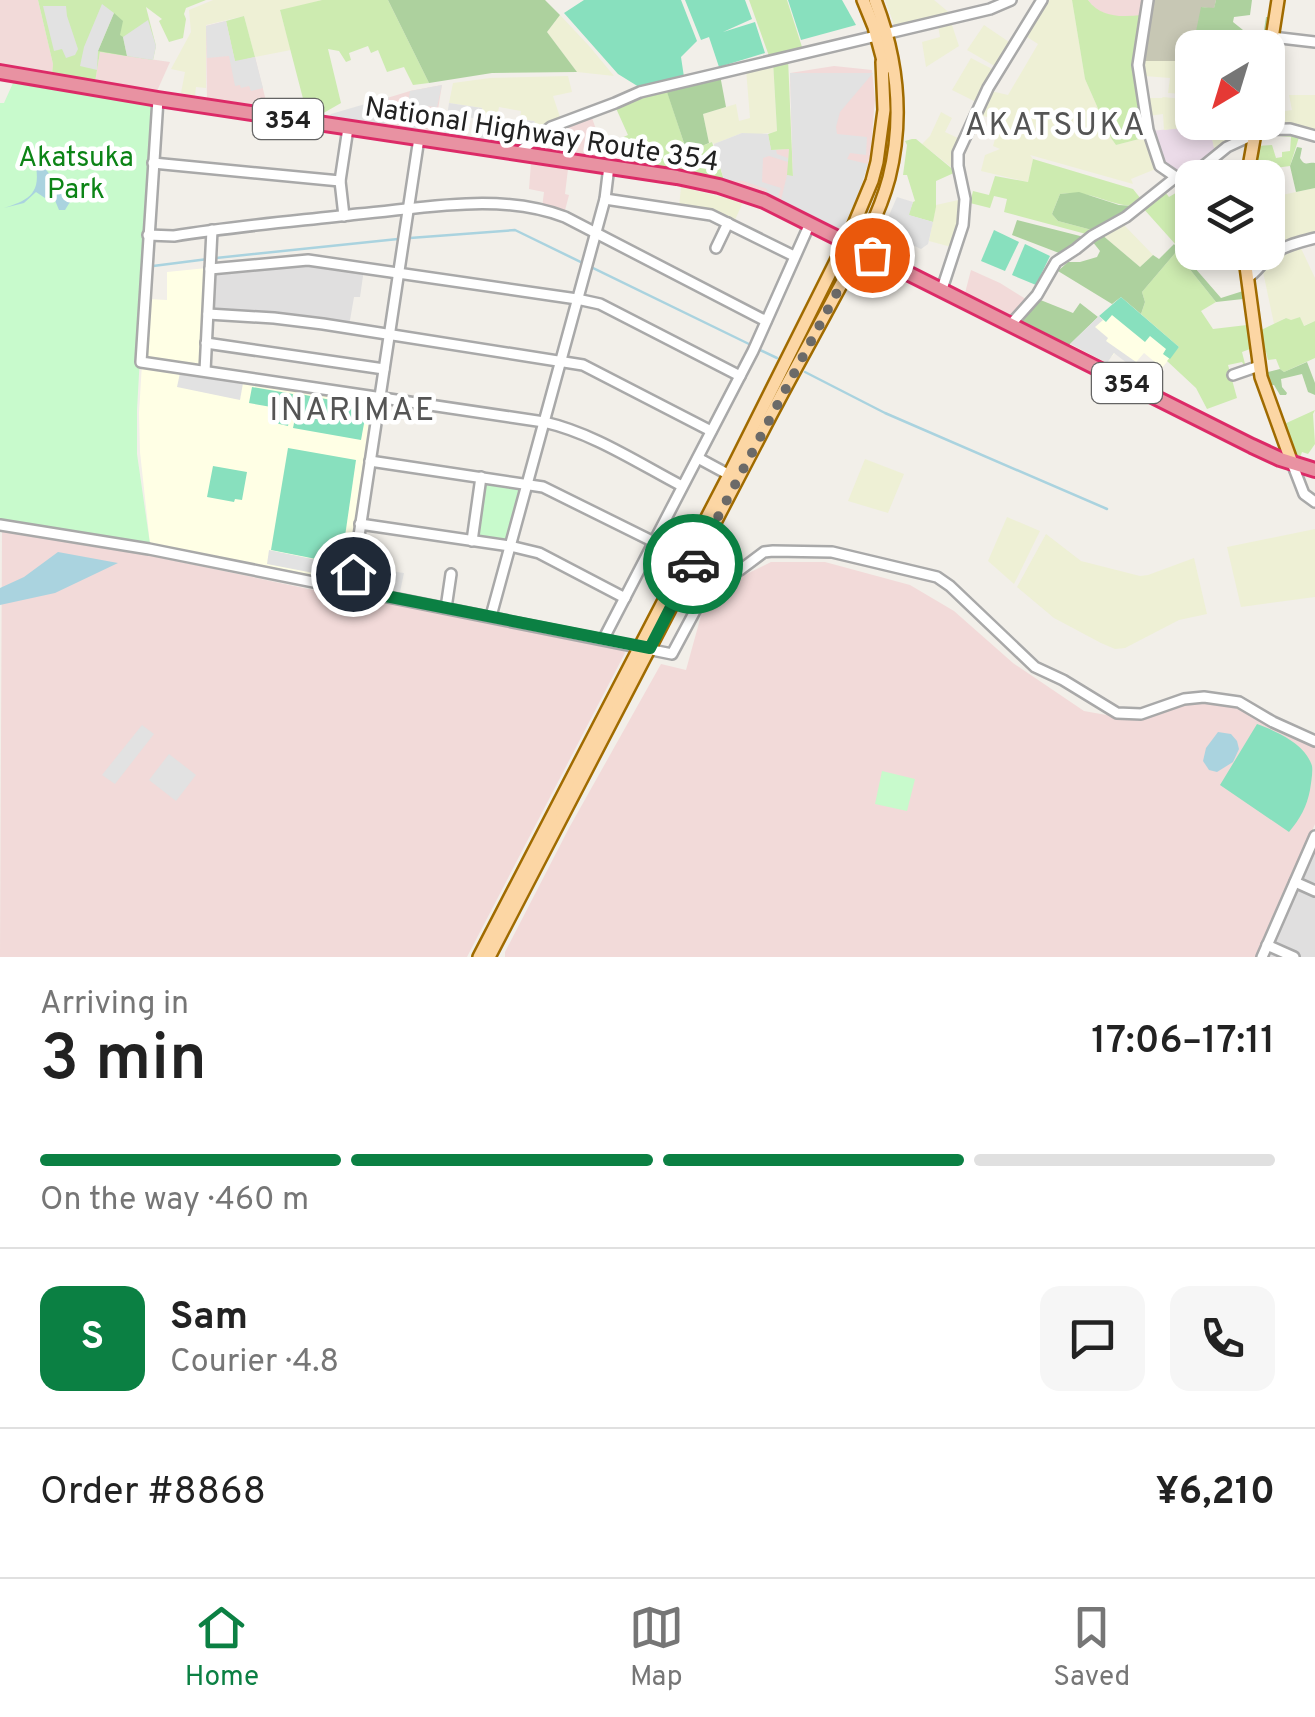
<!DOCTYPE html>
<meta charset="utf-8">
<style>
:root{--surface:#fff;--page:#f6f6f6;--text:#222;--muted:#767676;--line:#e0e0e0;--accent:#0b8043}
body{margin:0;font-family:Overpass,sans-serif;background:var(--page);color:var(--text);height:100vh;display:flex;flex-direction:column;font-size:38px;white-space:nowrap}
*{box-sizing:border-box;margin:0}
p{font-size:32px;color:var(--muted)}
.icon{flex:none;width:55px;height:55px;fill:none;stroke:currentColor;stroke-width:2;stroke-linecap:round;stroke-linejoin:round}
.map{position:relative;height:957px;overflow:hidden}
.drawer{display:flex;flex-direction:column;background:var(--surface);flex:1}
.drawer>*{flex:none}
.needle{width:65px;rotate:218deg}
.controls{position:absolute;left:1175px;top:30px;display:grid;gap:20px}
.controls a{display:grid;place-items:center;width:110px;height:110px;border-radius:20px;background:var(--surface);box-shadow:0 5px 15px #0003;font-size:50px}
.pin{position:absolute;display:grid;place-items:center;width:85px;height:85px;color:#fff;margin:-42px;border:5px solid #fff;border-radius:50%;box-shadow:0 2px 10px #0007}
.courier{position:absolute;display:grid;place-items:center;width:100px;height:100px;margin:-50px;border:8px solid #0b8043;border-radius:50%;background:#fff;color:#222;box-shadow:0 2px 12px #0007}
.overview em{font-style:normal;font-weight:600}
.overview div{display:flex;flex-direction:column-reverse}
.overview{display:flex;align-items:center;justify-content:space-between;height:170px;padding:0 40px}
h1{font-size:65px;font-weight:600;line-height:75px}
.bar{display:grid;grid-template-columns:repeat(4,1fr);gap:15px 10px;align-content:center;height:120px;padding:0 40px}
.bar i{height:12px;border-radius:8px;background:var(--line)}
.bar .active{background:var(--accent)}
.bar p{grid-column:span 4}
.line{display:flex;align-items:center;gap:25px;padding:0 40px;border-top:2px solid var(--line)}
.line div{flex:1}
.round{display:grid;place-items:center;flex:none;width:105px;height:105px;border-radius:20px;background:var(--page)}
.dock{display:flex;justify-content:space-around;align-items:center;height:140px;border-top:2px solid var(--line);background:var(--surface);font-size:28px;color:var(--muted)}
.dock a{display:grid;justify-items:center;gap:5px}
.dock .active{color:var(--accent)}
.map>svg:first-child{display:block}
</style>
<div class="map">
<svg width="1315" height="957" viewBox="0 0 1315 957">
<rect width="100%" height="100%" fill="#f2efe9"/>
<g fill="#e0dfdf">
<polygon points="310,261 364,269 360,297 354,297 349,326 214,312 211,308 213,273"/>
<polygon points="1315,851 1315,957 1268,957"/>
</g>
<g fill="#f2dad9">
<polygon points="0,0 38,0 53,64 52,74 0,64"/>
<polygon points="1088,0 1144,0 1142,16 1112,16 1096,10"/>
<polygon points="226,21 235,62 255,57 268,109 207,99 206,26"/>
<polygon points="100,52 170,62 157,91 95,82"/>
<polygon points="834,66 872,70 875,100 870,156 858,196 846,224 837,228 781,200 724,180 714,144 752,135 768,134 771,150 789,149 788,174 793,176 790,73"/>
<polygon points="442,85 434,134 371,123 374,102 410,91"/>
<polygon points="591,115 606,158 564,152 563,124"/>
<polygon points="531,163 568,169 565,194 569,195 564,214 542,208 544,192 529,189"/>
<polygon points="971,270 1000,283 1029,301 1013,317 965,293"/>
<polygon points="2,530 152,556 347,597 361,597 622,648 625,653 467,957 0,957"/>
<polygon points="771,562 825,562 910,585 954,611 1013,663 1084,711 1140,721 1192,701 1235,707 1315,747 1315,824 1258,957 505,957 505,952 569,828 661,664 686,670 702,612 724,585"/>
</g>
<polygon fill="#ebdbe8" points="1209,125 1215,152 1191,174 1180,175 1161,164 1151,131"/>
<g fill="#ffffe5">
<polygon points="207,268 202,365 199,367 144,359 148,299 167,300 167,272"/>
<polygon points="1121,297 1179,347 1162,368 1144,353 1132,367 1115,353 1105,364 1068,346"/>
<polygon points="142,364 372,400 347,576 339,581 150,544 140,452 139,413"/>
</g>
<polygon fill="#c7c7b4" points="1151,0 1216,0 1214,9 1202,7 1202,40 1201,47 1192,48 1192,61 1142,61"/>
<g fill="#eef0d5">
<polygon points="213,0 322,0 280,11 291,50 255,57 244,16 206,25 206,88 196,87 195,96 181,93 185,72 171,69 191,32 189,10"/>
<polygon points="885,0 934,0 952,15 895,27"/>
<polygon points="1045,0 1072,0 1085,79 1111,138 1116,145 1147,137 1152,157 1158,168 1131,179 1133,184 1030,155 1033,159 1028,182 981,171 985,155 1000,149 993,146 1000,121 980,115 991,91 1008,95 1038,44 1024,35"/>
<polygon points="560,15 590,47 614,76 577,72 547,32"/>
<polygon points="951,22 959,46 926,67 922,42 940,37 938,25"/>
<polygon points="984,25 1012,44 998,68 967,50"/>
<polygon points="971,58 996,71 978,103 952,90"/>
<polygon points="773,61 777,132 752,135 742,133 714,144 712,142 709,143 703,114 736,104 739,121 750,118 746,69"/>
<polygon points="1142,61 1192,61 1192,79 1185,81 1184,94 1168,93 1170,78 1144,76"/>
<polygon points="568,76 572,92 553,96 560,117 540,131 534,121 520,119 521,111 499,107 497,117 482,114 482,108 449,103 453,83 490,78"/>
<polygon points="1289,95 1315,95 1315,133 1279,127 1278,112 1292,110"/>
<polygon points="1163,97 1192,100 1192,122 1240,123 1243,136 1215,152 1209,125 1164,130 1163,114 1149,116 1146,98 1162,98"/>
<polygon points="941,112 952,118 945,132 962,140 955,170 922,144 930,136"/>
<polygon points="681,187 743,202 734,222 679,207"/>
<polygon points="1315,188 1315,236 1296,241 1252,272 1247,253 1268,252 1268,198"/>
<polygon points="963,199 955,248 929,241 936,205"/>
<polygon points="1122,223 1153,255 1140,267 1101,234"/>
<polygon points="1299,244 1315,278 1315,321 1303,326 1300,317 1291,321 1285,318 1274,324 1262,267 1272,256"/>
<polygon points="865,459 904,474 888,513 848,501"/>
<polygon points="1007,517 1040,531 1014,584 988,561"/>
<polygon points="1315,529 1315,597 1241,607 1227,547"/>
<polygon points="1046,534 1081,561 1140,576 1148,575 1194,558 1207,614 1179,620 1125,648 1115,649 1101,643 1054,618 1017,587"/>
</g>
<g fill="#cdebb0">
<polygon points="38,0 206,0 186,8 184,14 186,19 183,38 169,42 159,21 162,19 146,7 156,46 153,60 100,52 95,82 52,74 53,64"/>
<polygon points="322,0 388,0 429,83 413,85 404,67 387,72 378,50 371,53 368,46 349,53 351,60 346,62 339,51 328,49 341,103 320,115 307,114 280,10"/>
<polygon points="749,0 787,0 802,47 769,56"/>
<path d="M1072 0H1088C1101 18 1121 17 1142 15L1136 58 1147 137 1116 145 1111 138 1085 79Z"/>
<polygon points="244,16 255,57 235,62 226,21"/>
<polygon points="788,58 793,177 787,175 789,149 771,150 768,134 777,131 773,61"/>
<polygon points="666,88 687,152 712,142 724,180 694,172 628,161 621,149 619,139 628,135 615,106"/>
<polygon points="1277,131 1300,134 1290,166 1275,168 1276,176 1250,178 1257,146 1272,145 1276,158 1282,157 1282,152 1290,151 1291,137 1279,136"/>
<polygon points="912,139 916,139 956,172 936,181 936,207 933,222 908,215 913,202 915,201 907,175 903,175 907,145 905,141"/>
<path d="M1033 159 1133 189 1141 199 1133 206C1104 204 1093 190 1060 194L1052 214 1058 221 1092 230 1086 234 1004 212 1007 199 994 196 990 208 970 203 973 191 989 195 995 176 1028 182Z"/>
<polygon points="1163,189 1169,197 1179,191 1192,210 1192,220 1189,222 1192,230 1192,252 1205,253 1207,256 1194,265 1142,207"/>
<polygon points="1176,252 1216,302 1201,311 1213,329 1247,325 1250,349 1242,352 1246,368 1242,362 1228,365 1237,398 1207,409 1196,388 1167,361 1179,347 1141,314 1145,302 1142,292"/>
<polygon points="1300,317 1304,326 1315,321 1315,358 1284,372 1280,369 1276,359 1268,360 1266,352 1260,354 1257,332 1286,318 1291,320"/>
<polygon points="1315,410 1313,414 1315,444 1308,454 1302,452 1300,458 1290,446 1282,425"/>
</g>
<g fill="#add19e">
<polygon points="388,0 545,0 560,15 547,32 577,72 492,73 429,83"/>
<polygon points="1216,0 1252,0 1250,15 1234,17 1233,22 1248,34 1263,37 1266,17 1270,17 1264,47 1201,47 1202,40 1195,36 1201,7 1214,8"/>
<polygon points="114,13 123,21 120,35 123,37 127,56 98,51"/>
<polygon points="720,75 726,107 703,114 709,143 687,152 666,89"/>
<path d="M1297 147 1302 148 1300 158C1305 167 1308 162 1315 163V188L1296 192 1290 166Z"/>
<polygon points="1079,192 1119,205 1133,206 1092,230 1058,221 1052,214 1060,194"/>
<polygon points="1017,220 1084,237 1072,248 1059,253 1012,235"/>
<polygon points="1101,234 1140,267 1153,255 1159,259 1174,244 1221,298 1243,291 1243,299 1216,302 1176,252 1142,292 1145,302 1141,314 1121,297 1112,304 1058,271 1068,262 1080,262 1097,257 1100,251 1092,241"/>
<polygon points="1038,299 1073,313 1080,303 1098,317 1068,346 1018,320"/>
<polygon points="1307,362 1315,383 1315,395 1308,392 1302,374 1281,379 1282,387 1287,393 1286,395 1280,395 1274,385 1267,385 1264,373 1280,369 1284,372"/>
</g>
<g fill="#c8facc">
<polygon points="13,83 154,106 137,410 137,454 150,544 0,519 0,103 4,103"/>
<polygon points="483,481 520,486 506,542 475,538"/>
<polygon points="882,771 915,779 907,811 875,804"/>
</g>
<g fill="#88e0be">
<polygon points="584,0 681,0 697,41 681,57 684,77 639,87 618,74 564,13"/>
<polygon points="685,0 745,0 752,19 723,32 755,22 765,53 719,67 709,37 701,40"/>
<polygon points="788,0 842,0 856,25 801,40"/>
<polygon points="994,230 1019,242 1005,271 981,261"/>
<polygon points="1025,244 1050,256 1036,285 1012,275"/>
<polygon points="1121,297 1179,347 1170,359 1163,354 1166,349 1150,336 1145,342 1112,315 1106,322 1099,316"/>
<polygon points="252,387 293,394 288,426 275,423 277,408 249,403"/>
<polygon points="300,394 367,407 361,440 293,428"/>
<polygon points="288,448 356,460 341,564 271,550"/>
<polygon points="213,466 247,472 242,500 235,499 234,502 207,497"/>
<path d="M1257 724C1276 731 1306 744 1312 766 1313 772 1311 783 1310 790 1307 806 1300 819 1289 832L1220 785Z"/>
</g>
<g fill="#e2e2e2">
<polygon points="102,4 114,13 98,51 97,70 80,66 84,47"/>
<polygon points="43,6 66,6 67,16 78,49 75,55 66,58 62,49 54,51"/>
<polygon points="148,20 156,46 153,60 127,56 123,37"/>
<polygon points="226,21 235,61 255,57 263,88 251,91 249,86 241,88 240,85 235,86 229,56 207,58 206,26"/>
<polygon points="790,73 873,73 840,112 836,127 837,134 867,137 866,155 850,153 847,159 868,164 853,211 846,224 837,228 781,200 787,175 793,176"/>
<polygon points="442,85 437,107 423,106 419,131 404,129 410,91"/>
<polygon points="389,97 385,125 329,117 331,114"/>
<polygon points="449,103 482,108 482,114 497,119 534,121 540,131 519,146 478,140 481,120 468,117 465,138 444,136"/>
<polygon points="742,133 768,134 771,150 776,150 777,154 788,158 788,162 769,156 763,158 762,182 781,188 778,198 766,194 767,189 743,181 724,180 714,144"/>
<polygon points="897,197 913,202 909,215 933,222 928,244 921,249 898,238 890,254 878,247 877,243"/>
<polygon points="1099,316 1103,320 1095,327 1108,338 1106,341 1136,362 1132,367 1114,353 1107,363 1070,344"/>
<polygon points="180,373 243,383 240,400 177,387"/>
<polygon points="269,550 337,564 334,577 267,564"/>
<polygon points="362,557 376,560 375,569 404,573 400,592 363,586 358,579"/>
<polygon points="142,725 154,734 115,784 102,775"/>
<polygon points="169,754 196,775 176,801 149,780"/>
</g>
<g fill="#aad3df">
<path d="M43 166 68 197 70 202 65 210H59L54 198 50 195 45 198 36 192 24 203 4 208C25 201 41 196 36 167Z"/>
<polygon points="58,552 118,563 55,593 0,605 0,588 24,577"/>
<polygon points="1218,732 1231,734 1237,741 1239,749 1233,762 1217,772 1209,770 1203,761 1206,748"/>
</g>
<g fill="none" stroke-linecap="round" stroke-linejoin="round">
<g stroke="#aad3df" stroke-width="2.5">
<polyline points="410,238 515,230 751,345"/>
<polyline points="216,258 398,239"/>
<polyline points="153,266 208,259"/>
<polyline points="758,349 777,358"/>
<polyline points="805,372 885,413 1107,509"/>
</g>
<polyline stroke="#c8c6c1" stroke-width="11" stroke-dasharray="11 5.5" stroke-linecap="butt" points="842,269 865,220"/>
<g stroke="#a9a9a9" stroke-width="14">
<g id="minor">
<polyline points="1148,0 1138,65 1148,130 1160,166 1176,177 1190,177 1227,147 1255,134"/>
<polyline points="1272,37 1315,42"/>
<path d="M158 99 141 362 544 422C593 433 638 463 682 486"/>
<polyline points="1255,130 1290,129 1315,136"/>
<polyline points="518,153 551,127 615,103 640,92 990,9 1011,0"/>
<polyline points="153,163 340,181"/>
<polyline points="605,199 711,215 794,256"/>
<polyline points="344,216 340,181 348,128"/>
<path d="M148 235 174 236C235 226 297 221 358 214 426 208 500 192 565 217L766 321"/>
<polyline points="716,248 728,223"/>
<polyline points="210,269 308,260 577,299 600,304 740,376"/>
<path d="M1247 278C1258 272 1262 261 1273 254 1285 245 1301 242 1315 238"/>
<polyline points="942,289 963,225 965,199 958,166 958,153 988,88 1042,0"/>
<polyline points="208,314 274,318 323,324 583,365 711,431"/>
<polyline points="1011,324 1037,295 1056,262 1076,249 1092,236 1126,217 1176,177"/>
<polyline points="206,343 384,369"/>
<polyline points="205,371 212,230"/>
<polyline points="1233,375 1259,366"/>
<polyline points="698,458 735,478"/>
<polyline points="370,461 543,487 654,542"/>
<polyline points="1292,463 1304,494 1315,502"/>
<polyline points="360,524 510,546 539,553 625,598"/>
<polyline points="0,525 149,549 672,654 710,583 715,578 740,570 764,552 773,551 832,552 937,577 950,586 1035,667 1063,680 1117,713 1141,714 1184,699 1204,697 1239,702 1273,722 1315,741"/>
<polyline points="472,541 481,477"/>
<polyline points="351,589 419,138"/>
<polyline points="446,608 451,574"/>
<polyline points="491,616 605,199 609,166"/>
<polyline points="604,638 753,351 807,230"/>
<polyline points="1295,882 1315,891"/>
<polyline points="1267,945 1294,957"/>
<polyline points="1262,957 1315,836"/>
</g>
</g>
<g stroke="#a06b00" stroke-width="16">
<g id="major">
<polyline points="863,0 874,27 885,68"/>
<polyline points="1268,64 1278,0"/>
<polyline points="1247,178 1257,122"/>
<polyline points="1244,252 1261,377 1292,463"/>
<polyline points="479,957 729,475 852,229 872,181 877,162 884,110 882,62"/>
<path d="M489 957C580 783 670 608 761 434 785 387 811 341 836 294 856 257 878 219 889 178 904 118 897 57 875 0"/>
</g>
</g>
<g stroke="#dc2a67" stroke-width="18">
<polyline id="highway" points="0,72 158,99 677,177 719,186 764,201 1252,446 1280,459 1315,470"/>
</g>
<use href="#minor" stroke="#fff" stroke-width="9"/>
<use href="#major" stroke="#fcd6a4" stroke-width="11"/>
<use href="#highway" stroke="#e892a2" stroke-width="12"/>
</g>
<g fill="none" stroke-linecap="round" stroke-linejoin="round">
<polyline stroke="#6b6a68" stroke-width="10" stroke-dasharray="0 18" points="693,564 860,249 872,255"/>
<polyline stroke="#0b8043" stroke-width="12" points="353,574 350,589 650,648 693,564"/>
</g>
<g text-anchor="middle" stroke-width="9" stroke-linejoin="round" paint-order="stroke">
<g fill="#fff" stroke="#646464" stroke-width="2.5">
<rect x="253" y="99" width="70" height="40" rx="8"/>
<rect x="1092" y="363" width="70" height="40" rx="8"/>
</g>
<g font-size="25" font-weight="bold" fill="#222">
<text x="288" y="128">354</text>
<text x="1127" y="392">354</text>
</g>
<g font-size="28" fill="#222" stroke="#fff">
<text transform="translate(542 133) rotate(9)" y="10">National Highway Route 354</text>
</g>
<g font-size="28" fill="#0c8416" stroke="#fff">
<text x="76" y="166">Akatsuka<tspan x="76" dy="32">Park</tspan></text>
</g>
<g font-size="32" letter-spacing="2.5" fill="#555" stroke="#fff">
<text x="1056" y="135">AKATSUKA</text>
<text x="353" y="420">INARIMAE</text>
</g>
</g>
</svg>
<div class="controls">
<a><svg class="needle" viewBox="-14 -14 28 28"><path d="M0-13l5 13h-10z" fill="#e53935"/><path d="M0 13l5-13h-10z" fill="#767676"/></svg></a>
<a><svg class="icon" aria-label="layers" viewBox="0 0 24 24"><path d="M12 4l9 5-9 5-9-5zM3 14l9 5 9-5"/></svg></a>
</div>
<div class="pin" style="left:872px;top:255px;background:#ea580c"><svg class="icon" aria-label="bag" viewBox="0 0 24 24"><path d="M5 8h14l-1 12H6zM9 8a3 3 0 0 1 6 0"/></svg></div>
<div class="pin" style="left:353px;top:574px;background:#1f2937"><svg class="icon" aria-label="home" viewBox="0 0 24 24"><path d="M3 11l9-7 9 7M6 9v11h12V9"/></svg></div>
<div class="courier" style="left:693px;top:564px"><svg class="icon" aria-label="car" viewBox="0 0 24 24"><path d="M5 17H2v-5l4-1 3-4h7l3 4 3 1v5h-3M9 17h6M6 11h13"/><circle cx="7" cy="17" r="2"/><circle cx="17" cy="17" r="2"/></svg></div>
</div>
<section class="drawer">
<div class="overview"><div><h1>3 min</h1><p>Arriving in</p></div><em>17:06–17:11</em></div>
<div class="bar"><i class="active"></i><i class="active"></i><i class="active"></i><i></i><p>On the way · 460 m</p></div>
<div class="line" style="height:180px"><b class="round" style="background:var(--accent);color:#fff">S</b><div><b>Sam</b><p>Courier · 4.8</p></div><a class="round"><svg class="icon" aria-label="chat" viewBox="0 0 24 24"><path d="M4 5h16v11H9l-5 4z"/></svg></a><a class="round"><svg class="icon" aria-label="phone" viewBox="0 0 24 24"><path d="M5 4h4l2 5-3 2q2 4 5 5l2-3 5 2v4C11 20 4 13 5 4z"/></svg></a></div>
<div class="line" style="height:130px"><div>Order #8868</div><b>¥6,210</b></div>
</section>
<nav class="dock">
<a class="active"><svg class="icon" aria-label="home" viewBox="0 0 24 24"><path d="M3 11l9-7 9 7M6 9v11h12V9"/></svg>Home</a>
<a><svg class="icon" aria-label="map" viewBox="0 0 24 24"><path d="M3 6l6-2 6 2 6-2v14l-6 2-6-2-6 2zM9 4v14M15 6v14"/></svg>Map</a>
<a><svg class="icon" aria-label="saved" viewBox="0 0 24 24"><path d="M7 4h10v16l-5-4-5 4z"/></svg>Saved</a>
</nav>
